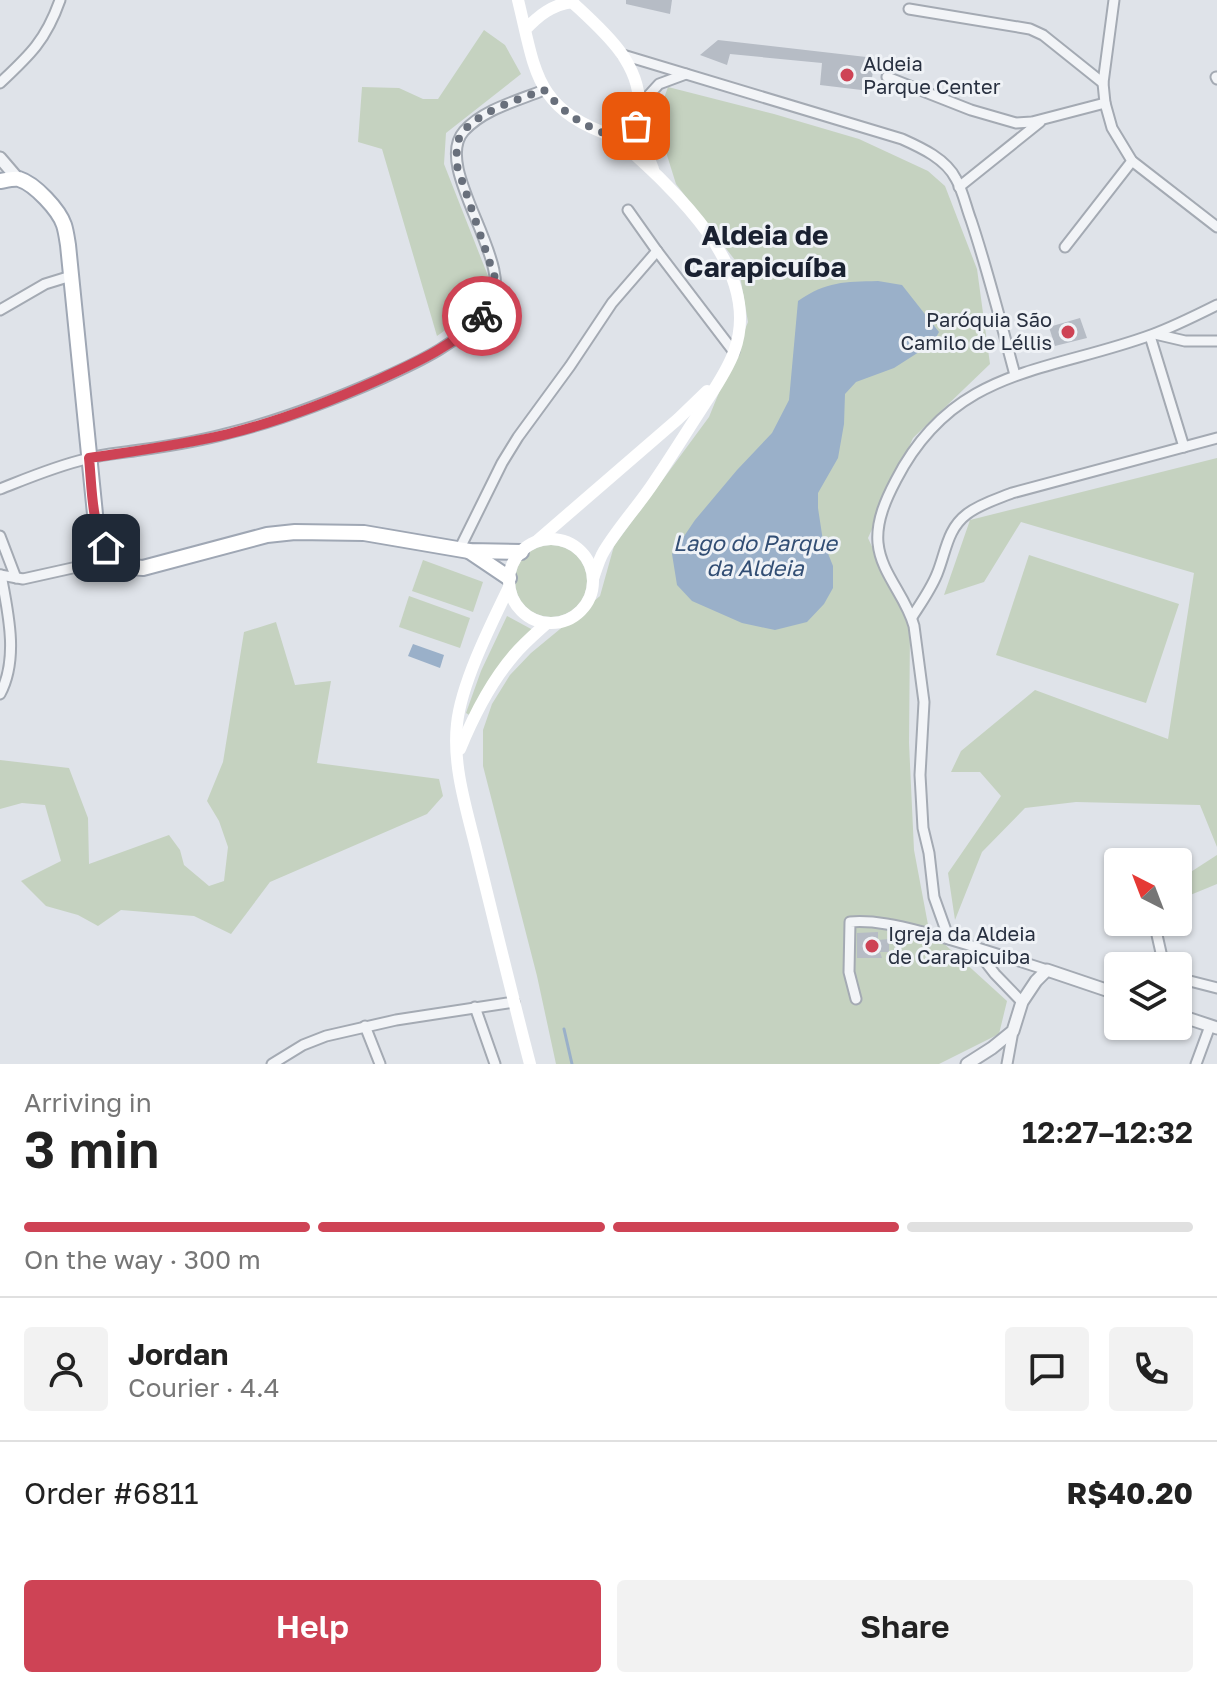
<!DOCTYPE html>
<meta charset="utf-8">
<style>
:root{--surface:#fff;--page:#f2f2f2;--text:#222;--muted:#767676;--line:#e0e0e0;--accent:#ce4355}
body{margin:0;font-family:"Golos Text",sans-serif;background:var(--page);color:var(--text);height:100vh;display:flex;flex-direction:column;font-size:30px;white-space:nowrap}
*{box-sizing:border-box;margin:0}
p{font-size:26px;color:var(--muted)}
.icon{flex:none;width:44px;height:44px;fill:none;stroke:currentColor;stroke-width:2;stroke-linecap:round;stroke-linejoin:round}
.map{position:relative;height:1064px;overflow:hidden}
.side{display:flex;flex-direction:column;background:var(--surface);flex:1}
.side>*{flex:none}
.needle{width:52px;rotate:318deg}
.tools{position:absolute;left:1104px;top:848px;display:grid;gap:16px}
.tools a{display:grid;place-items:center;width:88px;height:88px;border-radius:8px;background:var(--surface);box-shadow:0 2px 6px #0004;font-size:40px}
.pin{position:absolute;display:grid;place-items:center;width:68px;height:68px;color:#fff;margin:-34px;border-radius:16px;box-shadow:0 4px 12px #0006}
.courier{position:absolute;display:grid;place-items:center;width:80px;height:80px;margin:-40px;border:6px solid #ce4355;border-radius:50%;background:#fff;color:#222;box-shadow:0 2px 10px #0007}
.headline em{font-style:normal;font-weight:600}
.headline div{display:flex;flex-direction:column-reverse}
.headline{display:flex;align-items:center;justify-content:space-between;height:136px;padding:0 24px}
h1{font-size:52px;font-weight:600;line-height:60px}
.bar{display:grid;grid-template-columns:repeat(4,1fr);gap:12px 8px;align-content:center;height:96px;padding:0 24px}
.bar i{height:10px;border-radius:6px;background:var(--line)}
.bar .selected{background:var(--accent)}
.bar p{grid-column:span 4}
.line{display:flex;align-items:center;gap:20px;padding:0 24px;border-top:2px solid var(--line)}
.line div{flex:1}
.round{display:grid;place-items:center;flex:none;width:84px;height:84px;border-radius:8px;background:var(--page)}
.primary-button{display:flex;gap:16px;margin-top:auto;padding:16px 24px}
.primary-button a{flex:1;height:92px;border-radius:8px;background:var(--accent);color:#fff;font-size:32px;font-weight:600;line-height:92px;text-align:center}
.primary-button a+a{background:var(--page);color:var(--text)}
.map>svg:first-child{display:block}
</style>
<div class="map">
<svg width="1217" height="1064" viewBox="0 0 1217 1064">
<rect width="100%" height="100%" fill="#dfe3e9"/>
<g fill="#c5d2c0">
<path d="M484 30 505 45 521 74 446 133 444 164 490 281C476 308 461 319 437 336L382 149 358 142 362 87 399 88 423 99H438Z"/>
<polygon points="668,87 774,114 859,139 928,171 945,186 977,269 990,364 913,438 868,538 910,629 909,743 914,850 929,930 1007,1001 999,1034 939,1064 556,1064 537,976 483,766 483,730 492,704 510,675 531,653 600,596 614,546 709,417 748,322 738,264 676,184 656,120"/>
<polygon points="1217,458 1217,847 1200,805 1076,802 1025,808 982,852 955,920 948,873 1001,796 980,772 951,772 961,751 1035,690 1168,739 1194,573 1021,522 984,582 944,595 970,520"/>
<circle cx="551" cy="581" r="36"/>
<polygon points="1029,555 1179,604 1146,703 996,655"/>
<polygon points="423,560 483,582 473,612 412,591"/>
<polygon points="409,596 470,618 460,648 399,627"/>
<path d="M507 616 533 630C505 657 486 679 471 716L466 713 481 671Z"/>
<polygon points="276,622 295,685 331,681 317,763 439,779 443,796 427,814 270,882 231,934 194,916 121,910 98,926 78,915 46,906 21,881 61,861 45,805 22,803 0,809 0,760 69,768 88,818 89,864 169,835 180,850 184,865 209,886 224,881 228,847 219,821 207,801 223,762 244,632"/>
<polygon points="1217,855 1217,884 1183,898 1183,877"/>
</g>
<g fill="#9ab0c9">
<path d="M878 281 902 285 939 332 933 343 894 368 856 382 845 394 844 424 838 458 818 493V508L823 541 833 566V588L824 604 807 622 775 630 742 623 692 601 677 585 672 554 695 520 737 470 772 433 789 400 798 301C827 281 844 282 878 281Z"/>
<polygon points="413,644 444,655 440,668 408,656"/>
</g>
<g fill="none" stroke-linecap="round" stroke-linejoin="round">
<polyline stroke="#9ab0c9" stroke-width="3" points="564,1029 572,1064"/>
</g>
<g fill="#b6bcc5">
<polygon points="626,0 672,0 670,14 626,4"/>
<polygon points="718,40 875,58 870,91 820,85 822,63 730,54 727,65 700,55"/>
<polygon points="1080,318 1087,338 1055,346 1049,327"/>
<polygon points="878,932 878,940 889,939 889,952 880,952 882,958 857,958 857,933"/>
</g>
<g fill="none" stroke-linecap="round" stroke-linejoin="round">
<g stroke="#a4aab3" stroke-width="13">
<g id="minor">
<polyline points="1114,0 1103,83 1105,103 1112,128 1132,161 1217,227"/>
<polyline points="909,9 1030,29 1043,35 1103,83"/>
<path d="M623 55 902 139C922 148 946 159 956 179 963 191 966 207 971 220 988 271 1001 323 1015 375"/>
<polyline points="887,77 971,110 1016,123 1032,122 1105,103"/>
<polyline points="1216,77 1217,79"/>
<path d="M0 83C30 55 46 40 60 0"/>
<polyline points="639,106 659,84 686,74"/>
<polyline points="959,187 1040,122"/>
<polyline points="628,210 657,251 734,352"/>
<polyline points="1065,247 1132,161"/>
<polyline points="0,310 45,284 71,276"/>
<polyline points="1155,334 1185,341 1217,341"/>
<polyline points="1150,336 1184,447"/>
<path d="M0 489C28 478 56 466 86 459 103 454 122 453 140 450 169 446 200 441 229 433 282 420 333 400 383 378 421 361 461 342 488 309 522 269 430 169 464 131 484 109 517 101 544 90"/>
<polyline points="0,536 16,578"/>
<polyline points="460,548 502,463 518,437 570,366 612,303 657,251"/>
<polyline points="0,575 23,579 113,559"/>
<path d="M912 617C921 603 931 589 937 574 946 552 947 529 967 514 980 504 997 499 1012 493L1217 438"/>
<path d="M0 694C19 659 8 612 1 575"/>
<polyline points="1157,935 1164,966"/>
<path d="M949 939 934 897 929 853 923 828 920 775 924 702 914 626C906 596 881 574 878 543 876 521 886 499 896 480 954 367 1047 373 1151 335 1173 327 1195 316 1217 305"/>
<polyline points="974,947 995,974 1022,1002"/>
<polyline points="1178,978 1217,988"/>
<path d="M856 999 849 972 850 922C874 920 899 926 923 932 965 943 1006 957 1047 970"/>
<polyline points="475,1007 495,1064"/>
<polyline points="365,1026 380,1064"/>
<polyline points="272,1064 303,1045 326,1036 396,1020 514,1002"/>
<polyline points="1007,1064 1013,1031"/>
<polyline points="1196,1064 1210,1026"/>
</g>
</g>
<g stroke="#a4aab3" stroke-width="15">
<g id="tertiary">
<polyline points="0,158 18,179"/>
<polyline points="1178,1015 1217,1028"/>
<polyline points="967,1064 992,1048 1013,1031 1022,1002 1036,981 1047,970 1118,994"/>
</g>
</g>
<g stroke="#9fa7b4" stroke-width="18">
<g id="primary">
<path d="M0 181C6 180 14 178 19 179 35 184 59 210 64 225 66 231 67 239 68 245L96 524C103 550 113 567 143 568L267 535 295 532 364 533 469 551 521 552"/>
<polyline points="469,551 509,578"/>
</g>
</g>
<use href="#minor" stroke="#f2f4f7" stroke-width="9"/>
<use href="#tertiary" stroke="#f2f4f7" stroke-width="11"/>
<g stroke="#fff" stroke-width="12">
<path d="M518 0C536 73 534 109 615 137L636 126C637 120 639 113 639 107 641 62 602 30 572 2 552 5 539 15 525 30"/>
<polyline points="636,126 653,169"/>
<circle cx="551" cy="581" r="42"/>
<polyline points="538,540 678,419 707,391"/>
<path d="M593 579C596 570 599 559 604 551 619 526 639 505 654 482 671 457 687 431 704 405 715 388 727 371 734 352 765 268 670 186 615 137"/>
<path d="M509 587C491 624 461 684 457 724 452 767 468 814 478 856 495 925 512 995 530 1064"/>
<path d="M460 749C474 715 490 683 514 655 524 643 536 633 547 623"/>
</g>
<use href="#primary" stroke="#fff" stroke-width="14"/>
</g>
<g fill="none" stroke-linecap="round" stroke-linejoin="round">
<path stroke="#686f7b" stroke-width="8" stroke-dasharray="0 14.4" d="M482 316C493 303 496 295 495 278L457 166C457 155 455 144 461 135 475 112 520 99 544 90 566 115 583 126 615 137L636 126"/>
<path stroke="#ce4355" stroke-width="10" d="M106 548C91 522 92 487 89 458 135 451 182 445 228 434 280 421 329 402 378 380 415 363 454 346 482 316"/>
</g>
<g fill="#ce4355" stroke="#eff2f6" stroke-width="3">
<circle cx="847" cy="75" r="8"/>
<circle cx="1068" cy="332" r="8"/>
<circle cx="872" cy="946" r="8"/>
</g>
<g text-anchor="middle" stroke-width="6" stroke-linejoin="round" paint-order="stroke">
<g font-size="20" fill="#283040" stroke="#eff2f6" text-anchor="start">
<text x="863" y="71">Aldeia<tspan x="863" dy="23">Parque Center</tspan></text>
<text x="1052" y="327" text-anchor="end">Paróquia São<tspan x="1052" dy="23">Camilo de Léllis</tspan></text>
<text x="888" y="941">Igreja da Aldeia<tspan x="888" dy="23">de Carapicuiba</tspan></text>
</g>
<g font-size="22" font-style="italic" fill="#324e74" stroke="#eff2f6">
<text x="755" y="551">Lago do Parque<tspan x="755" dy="25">da Aldeia</tspan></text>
</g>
<g font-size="28" font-weight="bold" fill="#1a2131" stroke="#eff2f6">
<text x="765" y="245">Aldeia de<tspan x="765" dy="32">Carapicuíba</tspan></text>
</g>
</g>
</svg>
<div class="tools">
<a><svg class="needle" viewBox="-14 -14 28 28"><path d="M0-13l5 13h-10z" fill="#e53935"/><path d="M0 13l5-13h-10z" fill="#767676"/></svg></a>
<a><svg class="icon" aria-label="layers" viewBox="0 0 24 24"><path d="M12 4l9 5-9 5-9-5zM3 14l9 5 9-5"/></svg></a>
</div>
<div class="pin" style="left:636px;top:126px;background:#ea580c"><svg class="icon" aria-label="bag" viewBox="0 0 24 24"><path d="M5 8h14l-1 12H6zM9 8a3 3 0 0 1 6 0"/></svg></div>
<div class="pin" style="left:106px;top:548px;background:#1f2937"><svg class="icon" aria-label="home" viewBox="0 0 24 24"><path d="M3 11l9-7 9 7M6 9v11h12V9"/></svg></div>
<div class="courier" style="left:482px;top:316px"><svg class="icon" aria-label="bike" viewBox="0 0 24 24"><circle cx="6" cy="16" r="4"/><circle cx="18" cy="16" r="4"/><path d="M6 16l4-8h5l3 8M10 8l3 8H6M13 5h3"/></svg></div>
</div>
<section class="side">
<div class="headline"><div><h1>3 min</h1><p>Arriving in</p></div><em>12:27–12:32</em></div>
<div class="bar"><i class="selected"></i><i class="selected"></i><i class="selected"></i><i></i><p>On the way · 300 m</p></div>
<div class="line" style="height:144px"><a class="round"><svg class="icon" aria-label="person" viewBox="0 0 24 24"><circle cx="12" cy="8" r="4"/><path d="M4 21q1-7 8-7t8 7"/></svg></a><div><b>Jordan</b><p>Courier · 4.4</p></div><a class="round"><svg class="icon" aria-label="chat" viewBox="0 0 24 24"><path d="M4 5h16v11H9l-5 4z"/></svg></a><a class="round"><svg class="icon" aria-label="phone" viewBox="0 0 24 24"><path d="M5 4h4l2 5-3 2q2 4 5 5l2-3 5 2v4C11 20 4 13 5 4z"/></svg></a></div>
<div class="line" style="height:104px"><div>Order #6811</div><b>R$40.20</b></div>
<div class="primary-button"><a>Help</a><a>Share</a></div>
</section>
